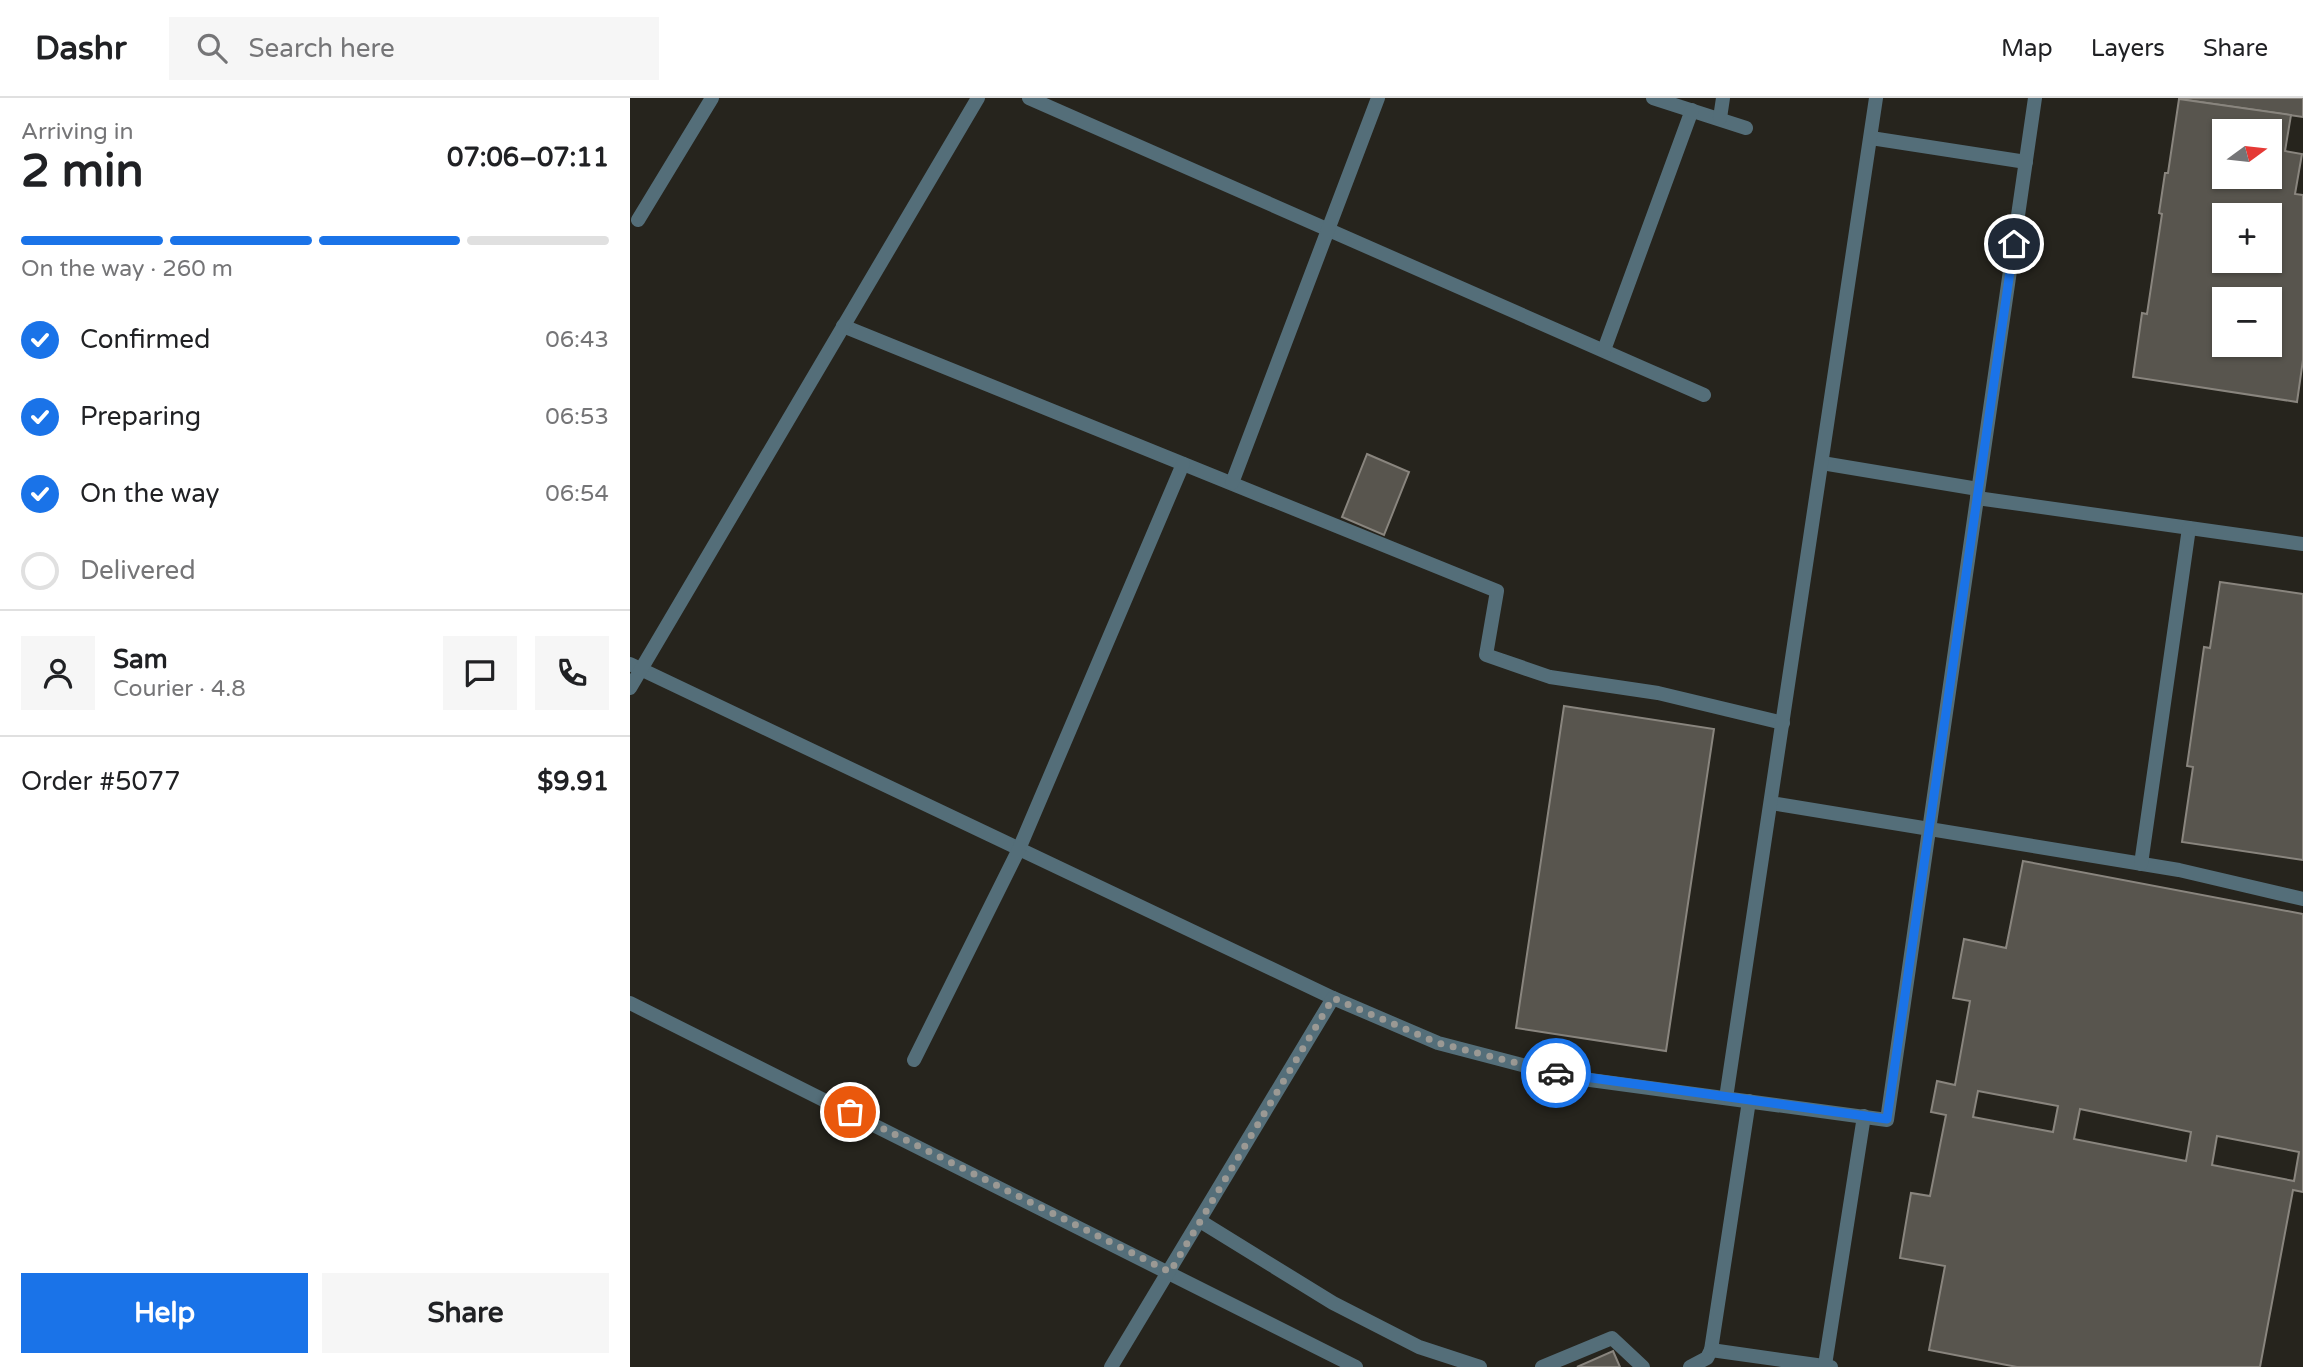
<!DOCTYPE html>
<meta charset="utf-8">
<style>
:root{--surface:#fff;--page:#f6f6f6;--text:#202124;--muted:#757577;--line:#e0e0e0;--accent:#1a73e8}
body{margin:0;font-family:"Varela Round",sans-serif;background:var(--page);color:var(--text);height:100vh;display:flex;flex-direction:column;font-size:26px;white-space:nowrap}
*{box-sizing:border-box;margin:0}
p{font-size:23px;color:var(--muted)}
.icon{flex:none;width:38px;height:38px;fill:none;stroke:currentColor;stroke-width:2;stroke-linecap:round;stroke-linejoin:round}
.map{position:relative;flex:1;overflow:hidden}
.drawer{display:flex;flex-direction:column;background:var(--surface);width:630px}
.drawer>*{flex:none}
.needle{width:46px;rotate:75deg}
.buttons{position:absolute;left:1582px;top:21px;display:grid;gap:14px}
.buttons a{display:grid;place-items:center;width:70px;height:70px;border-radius:0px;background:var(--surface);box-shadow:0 2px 5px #0004;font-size:35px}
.pin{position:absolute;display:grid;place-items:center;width:60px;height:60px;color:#fff;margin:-30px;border:4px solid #fff;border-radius:50%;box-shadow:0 2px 7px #0007}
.courier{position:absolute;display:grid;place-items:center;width:70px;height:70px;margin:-35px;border:5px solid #1a73e8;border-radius:50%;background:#fff;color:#222;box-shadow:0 2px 9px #0007}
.overview em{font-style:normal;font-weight:700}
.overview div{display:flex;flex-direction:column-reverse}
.overview{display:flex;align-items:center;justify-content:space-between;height:119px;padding:0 21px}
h1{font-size:46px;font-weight:700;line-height:52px}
.bar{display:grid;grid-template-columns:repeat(4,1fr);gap:10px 7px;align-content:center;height:84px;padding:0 21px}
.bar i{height:9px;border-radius:5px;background:var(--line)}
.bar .current{background:var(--accent)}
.bar p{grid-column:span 4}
.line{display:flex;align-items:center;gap:18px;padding:0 21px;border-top:2px solid var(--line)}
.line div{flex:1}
.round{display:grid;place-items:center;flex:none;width:74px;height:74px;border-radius:0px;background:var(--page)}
ol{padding:0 21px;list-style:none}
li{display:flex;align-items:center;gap:21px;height:77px}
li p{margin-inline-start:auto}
li .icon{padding:7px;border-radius:50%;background:var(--accent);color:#fff;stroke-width:4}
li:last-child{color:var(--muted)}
li i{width:38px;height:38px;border:4px solid var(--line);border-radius:50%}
.action{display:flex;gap:14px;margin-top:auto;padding:14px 21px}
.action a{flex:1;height:80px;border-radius:0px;background:var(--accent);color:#fff;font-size:28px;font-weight:700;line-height:80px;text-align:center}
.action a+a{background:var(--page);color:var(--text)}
header{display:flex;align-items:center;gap:42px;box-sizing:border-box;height:98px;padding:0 35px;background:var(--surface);border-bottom:2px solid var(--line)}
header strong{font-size:33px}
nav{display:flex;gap:38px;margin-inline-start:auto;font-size:24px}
.search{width:490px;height:63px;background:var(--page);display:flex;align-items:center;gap:18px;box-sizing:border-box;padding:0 24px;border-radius:0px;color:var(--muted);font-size:26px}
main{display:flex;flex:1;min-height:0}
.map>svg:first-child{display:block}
</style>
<header>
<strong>Dashr</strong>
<div class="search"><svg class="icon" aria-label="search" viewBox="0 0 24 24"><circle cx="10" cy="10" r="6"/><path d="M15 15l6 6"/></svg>Search here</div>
<nav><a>Map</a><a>Layers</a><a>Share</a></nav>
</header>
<main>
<section class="drawer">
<div class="overview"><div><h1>2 min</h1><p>Arriving in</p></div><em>07:06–07:11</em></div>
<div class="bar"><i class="current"></i><i class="current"></i><i class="current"></i><i></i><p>On the way · 260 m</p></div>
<ol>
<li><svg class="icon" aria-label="check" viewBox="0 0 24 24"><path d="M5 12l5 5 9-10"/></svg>Confirmed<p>06:43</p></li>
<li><svg class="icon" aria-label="check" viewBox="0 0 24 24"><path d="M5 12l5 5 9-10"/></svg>Preparing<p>06:53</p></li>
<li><svg class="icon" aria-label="check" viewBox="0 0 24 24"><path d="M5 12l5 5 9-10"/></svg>On the way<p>06:54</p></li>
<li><i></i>Delivered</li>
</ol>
<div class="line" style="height:126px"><a class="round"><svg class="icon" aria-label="person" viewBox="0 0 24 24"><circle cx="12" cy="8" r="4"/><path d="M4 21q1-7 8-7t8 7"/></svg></a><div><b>Sam</b><p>Courier · 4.8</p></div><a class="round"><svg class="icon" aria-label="chat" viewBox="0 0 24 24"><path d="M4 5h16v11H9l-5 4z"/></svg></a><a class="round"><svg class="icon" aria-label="phone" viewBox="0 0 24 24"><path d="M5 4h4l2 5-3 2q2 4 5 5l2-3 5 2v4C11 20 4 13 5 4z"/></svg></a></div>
<div class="line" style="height:91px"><div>Order #5077</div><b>$9.91</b></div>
<div class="action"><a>Help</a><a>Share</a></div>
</section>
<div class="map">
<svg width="1673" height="1269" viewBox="0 0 1673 1269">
<rect width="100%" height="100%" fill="#26241d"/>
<g fill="#58554e" stroke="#89857e" stroke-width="2" fill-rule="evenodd">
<polygon points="1673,0 1673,19 1549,1 1549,0"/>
<path d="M1549 1 1661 17 1655 53 1672 56 1665 96 1673 97V262L1667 304 1503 279 1512 215 1517 216 1532 116 1529 115 1535 75H1538ZM1594 33H1640V79H1594ZM1594 117H1640V163H1594ZM1594 201H1640V247H1594Z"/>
<polygon points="737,356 779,374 754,437 712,419"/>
<polygon points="1590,484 1673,496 1673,762 1552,744 1563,669 1557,668 1574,549 1580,550"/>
<polygon points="934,608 1084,631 1036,953 886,930"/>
<path d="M1393 763 1673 816V1094L1663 1092 1630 1269H1387L1299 1252 1315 1168 1270 1160 1281 1095 1300 1098 1316 1017 1301 1014 1307 983 1325 987 1340 903 1323 900 1334 841 1376 850ZM1348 993 1428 1008 1423 1034 1343 1019ZM1450 1011 1561 1034 1556 1063 1444 1041ZM1587 1038 1669 1054 1664 1083 1582 1067Z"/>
<polygon points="983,1253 990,1269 947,1269"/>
</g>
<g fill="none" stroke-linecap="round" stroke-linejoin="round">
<g stroke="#546e79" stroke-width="14">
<polyline points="399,0 1074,297"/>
<polyline points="1023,0 1116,30"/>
<polyline points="1090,20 1093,0"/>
<polyline points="1241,40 1396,64"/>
<polyline points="8,122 82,0"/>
<polyline points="213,228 867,493 856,557 920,579 1028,595 1153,625"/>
<polyline points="974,252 1062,12"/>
<polyline points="1192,365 1348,391"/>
<polyline points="602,385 748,0"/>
<polyline points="1347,400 1673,446"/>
<polyline points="0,566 703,900 808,945 938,979 1257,1022 1405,0"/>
<polyline points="0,590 348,0"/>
<polyline points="1141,705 1549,772 1673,801"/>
<polyline points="1511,766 1559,430"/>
<polyline points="0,905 726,1269"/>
<polyline points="284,962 389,751 553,366"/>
<polyline points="1096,1000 1246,0"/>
<polyline points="570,1123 703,1205 789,1249 850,1269"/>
<polyline points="1081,1252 1201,1269"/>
<polyline points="1195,1267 1234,1018"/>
<polyline points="481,1269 703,900"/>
<polyline points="912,1269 982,1240 1013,1269"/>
<polyline points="1060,1269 1077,1260 1081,1252 1119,1003"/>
</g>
</g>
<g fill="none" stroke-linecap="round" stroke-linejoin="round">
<polyline stroke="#9b9994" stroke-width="7" stroke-dasharray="0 12.6" points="220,1014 540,1174 703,900 808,945 926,975"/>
<polyline stroke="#1a73e8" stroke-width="9" points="926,975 1257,1021 1384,146"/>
</g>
</svg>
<div class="buttons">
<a><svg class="needle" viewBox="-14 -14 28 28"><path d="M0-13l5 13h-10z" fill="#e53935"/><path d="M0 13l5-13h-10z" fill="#757577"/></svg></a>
<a>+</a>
<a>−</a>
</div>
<div class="pin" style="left:220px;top:1014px;background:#ea580c"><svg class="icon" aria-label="bag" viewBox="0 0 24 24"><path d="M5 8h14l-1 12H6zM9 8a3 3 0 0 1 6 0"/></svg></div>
<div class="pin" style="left:1384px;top:146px;background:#1f2937"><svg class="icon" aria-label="home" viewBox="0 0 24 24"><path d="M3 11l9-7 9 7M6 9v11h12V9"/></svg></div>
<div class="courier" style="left:926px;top:975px"><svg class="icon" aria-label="car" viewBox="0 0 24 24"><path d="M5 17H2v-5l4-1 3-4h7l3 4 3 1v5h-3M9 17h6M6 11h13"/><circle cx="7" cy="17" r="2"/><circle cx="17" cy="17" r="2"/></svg></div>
</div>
</main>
